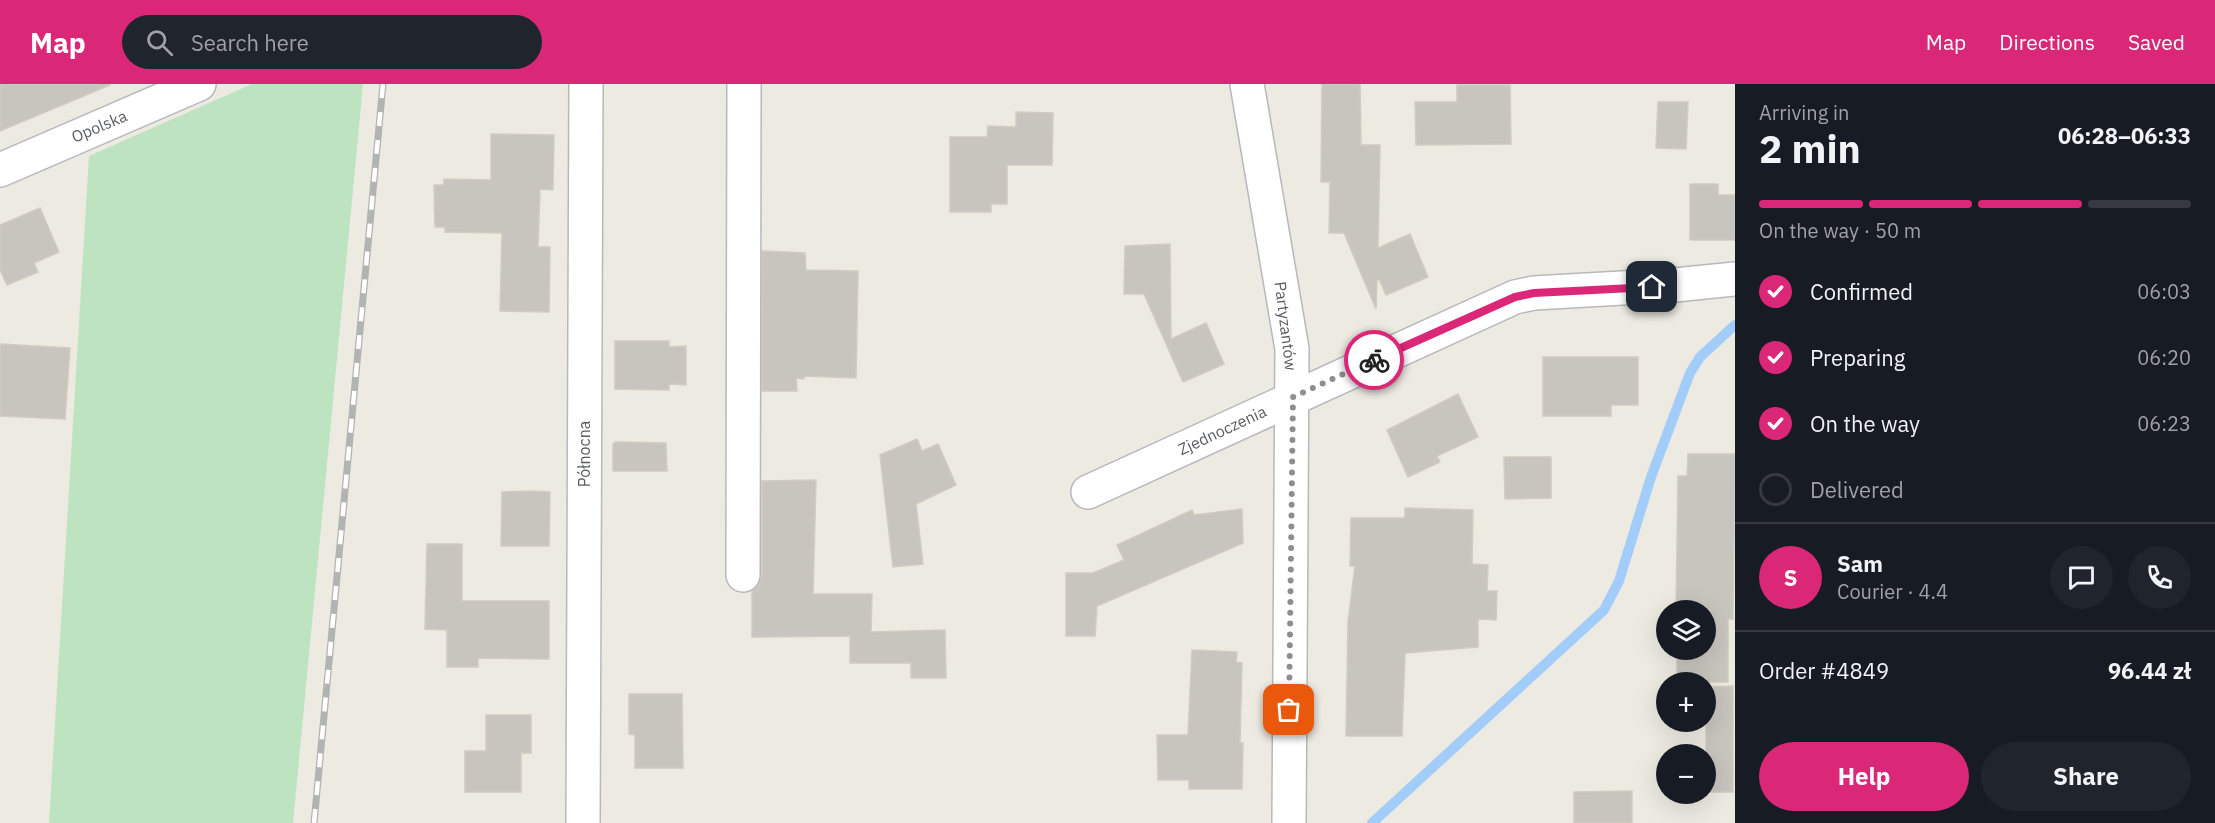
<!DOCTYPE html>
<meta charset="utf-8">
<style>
:root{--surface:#171b24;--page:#20242c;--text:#f1f3f6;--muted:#9ea1a6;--line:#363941;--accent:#db2777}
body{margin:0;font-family:"IBM Plex Sans",sans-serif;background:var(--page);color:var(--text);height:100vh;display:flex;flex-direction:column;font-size:22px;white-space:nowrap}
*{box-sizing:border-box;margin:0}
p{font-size:20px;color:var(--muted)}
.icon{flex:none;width:33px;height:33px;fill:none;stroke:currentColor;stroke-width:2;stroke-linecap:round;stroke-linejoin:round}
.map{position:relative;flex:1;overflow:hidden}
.drawer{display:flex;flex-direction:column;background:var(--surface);width:480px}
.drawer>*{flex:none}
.controls{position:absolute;left:1656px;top:516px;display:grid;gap:12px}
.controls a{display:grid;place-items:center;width:60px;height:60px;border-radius:50%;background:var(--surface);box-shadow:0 6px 24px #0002;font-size:30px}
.pin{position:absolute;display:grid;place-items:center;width:51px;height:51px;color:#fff;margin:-26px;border-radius:12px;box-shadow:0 3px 9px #0006}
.courier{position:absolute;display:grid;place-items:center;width:60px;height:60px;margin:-30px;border:4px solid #db2777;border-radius:50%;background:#fff;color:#222;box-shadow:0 2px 8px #0007}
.summary em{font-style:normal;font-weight:700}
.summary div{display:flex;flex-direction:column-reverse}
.summary{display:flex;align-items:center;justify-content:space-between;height:102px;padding:0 24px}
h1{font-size:39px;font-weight:700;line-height:45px}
.bar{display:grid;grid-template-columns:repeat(4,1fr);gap:9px 6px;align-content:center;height:72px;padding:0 24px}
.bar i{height:8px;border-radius:4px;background:var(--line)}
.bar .selected{background:var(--accent)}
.bar p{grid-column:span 4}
.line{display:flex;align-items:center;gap:15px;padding:0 24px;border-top:2px solid var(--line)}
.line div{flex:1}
.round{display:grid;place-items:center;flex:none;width:63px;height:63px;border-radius:32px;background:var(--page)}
ol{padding:0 24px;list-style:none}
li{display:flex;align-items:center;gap:18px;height:66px}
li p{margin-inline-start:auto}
li .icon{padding:6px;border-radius:50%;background:var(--accent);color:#fff;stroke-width:4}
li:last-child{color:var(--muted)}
li i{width:33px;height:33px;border:3px solid var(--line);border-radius:50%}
.primary-button{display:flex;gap:12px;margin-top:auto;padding:12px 24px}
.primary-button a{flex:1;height:69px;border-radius:36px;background:var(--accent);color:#fff;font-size:24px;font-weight:700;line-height:69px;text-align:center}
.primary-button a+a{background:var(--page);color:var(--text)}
header{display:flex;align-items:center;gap:36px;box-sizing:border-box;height:84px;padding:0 30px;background:var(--accent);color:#fff}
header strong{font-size:28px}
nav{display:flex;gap:33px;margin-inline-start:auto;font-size:21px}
.search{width:420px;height:54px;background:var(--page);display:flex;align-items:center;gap:15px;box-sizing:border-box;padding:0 21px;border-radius:33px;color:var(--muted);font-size:22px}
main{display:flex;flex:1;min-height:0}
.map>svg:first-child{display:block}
</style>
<header>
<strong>Map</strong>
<div class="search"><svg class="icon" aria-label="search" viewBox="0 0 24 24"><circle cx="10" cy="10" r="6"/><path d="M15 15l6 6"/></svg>Search here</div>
<nav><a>Map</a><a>Directions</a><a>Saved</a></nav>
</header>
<main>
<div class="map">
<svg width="1735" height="739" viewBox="0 0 1735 739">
<rect width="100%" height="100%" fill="#eceae1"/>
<polygon fill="#bee3c1" points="252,0 363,0 293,739 49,739 89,72"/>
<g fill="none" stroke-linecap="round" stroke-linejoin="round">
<polyline stroke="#a2cdfb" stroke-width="10" points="1372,739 1604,526 1619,497 1651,393 1690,289 1700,273 1735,241"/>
</g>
<g fill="#c8c4be" stroke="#d0ccc0" stroke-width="1.5">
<polygon points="0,0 110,0 110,1 0,47"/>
<polygon points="1322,0 1360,0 1361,61 1380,61 1378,164 1410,150 1428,193 1386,211 1379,195 1377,196 1376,225 1344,149 1329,149 1330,98 1321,98"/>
<polygon points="1457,1 1510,1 1511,60 1416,61 1415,18 1457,18"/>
<polygon points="1658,18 1688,18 1686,65 1656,64"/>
<polygon points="1016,28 1053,29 1052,81 1007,81 1007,120 991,120 991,128 950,128 950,53 987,53 988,42 1016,43"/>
<polygon points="491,50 554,51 553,106 540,105 538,163 550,163 549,228 500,227 502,149 445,148 445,143 435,143 434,101 444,101 444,95 491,96"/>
<polygon points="1690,100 1718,100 1718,111 1735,111 1735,156 1690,156"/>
<polygon points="40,124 59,168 34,179 38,188 7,201 0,186 0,141"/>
<polygon points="1170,160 1171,255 1206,239 1224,280 1183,298 1144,210 1124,210 1125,162"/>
<polygon points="762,167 805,169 806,186 858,187 856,294 804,292 804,295 796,294 797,307 762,307"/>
<polygon points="615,257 669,257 669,263 686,262 686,301 669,300 669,306 615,305"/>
<polygon points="0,260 70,264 65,335 0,332"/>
<polygon points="1543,273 1638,273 1638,321 1611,321 1611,332 1543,332"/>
<polygon points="1458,310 1478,353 1437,372 1440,378 1408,393 1387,346"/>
<polygon points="917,355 922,367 938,360 956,401 916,420 923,480 893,483 880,371"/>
<polygon points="616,358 666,359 667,387 613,387 613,360"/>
<polygon points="1688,370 1735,370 1733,535 1728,535 1728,598 1677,598 1677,566 1706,566 1706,526 1676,526 1678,392 1687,392"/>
<polygon points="1504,373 1551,373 1551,414 1505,415"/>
<polygon points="816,396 813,510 872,510 871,548 945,546 946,594 911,594 911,579 850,579 850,552 752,553 752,507 759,501 762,491 762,397"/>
<polygon points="533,407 550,408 549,462 501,462 502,408"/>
<polygon points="1405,424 1473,426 1472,480 1488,481 1487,507 1497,507 1496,536 1478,535 1478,563 1405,569 1402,652 1346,652 1348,538 1355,482 1350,482 1351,434 1405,434"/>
<polygon points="1242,425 1243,459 1097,522 1095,552 1066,552 1066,489 1093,489 1124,476 1117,461 1192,426 1194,431"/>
<polygon points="427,460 462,460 462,517 549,517 549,575 478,574 478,583 447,583 447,546 425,545"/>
<polygon points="1192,566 1237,568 1236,578 1242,579 1240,659 1243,659 1242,705 1189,705 1189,696 1158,696 1157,651 1188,651"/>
<polygon points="1733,602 1733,708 1706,708 1706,603"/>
<polygon points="629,610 682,610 683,684 635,684 635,651 629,650"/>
<polygon points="486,631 531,631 531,669 521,669 521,708 465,708 465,667 486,667"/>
<polygon points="1632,707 1632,739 1574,739 1574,708"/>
</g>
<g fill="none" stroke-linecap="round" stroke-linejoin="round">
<g stroke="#b7b8bd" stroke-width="36">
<g id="minor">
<polyline points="1247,0 1292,265 1289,739"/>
<polyline points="0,86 199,0"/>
<polyline points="1088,408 1515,213 1534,209 1675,201 1735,195"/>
<polyline points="743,491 744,0"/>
<polyline points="583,739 586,0"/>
</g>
</g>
<use href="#minor" stroke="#fff" stroke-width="33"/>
<g stroke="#b2b3b3" stroke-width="7">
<polyline id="rail" points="314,739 383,0"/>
</g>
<use href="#rail" stroke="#fff" stroke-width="4.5" stroke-dasharray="14" stroke-linecap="butt"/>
</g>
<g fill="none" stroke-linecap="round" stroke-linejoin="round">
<polyline stroke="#8d8e8e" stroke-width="6" stroke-dasharray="0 10.8" points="1289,626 1293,313 1374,276"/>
<polyline stroke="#db2777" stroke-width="8" points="1374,276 1515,213 1534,209 1652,203"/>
</g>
<g text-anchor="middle" stroke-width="5" stroke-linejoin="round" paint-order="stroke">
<g font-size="16" fill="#5a5c61" stroke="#fff">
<text transform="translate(99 42) rotate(-23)" y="6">Opolska</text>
<text transform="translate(1286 242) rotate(83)" y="6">Partyzantów</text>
<text transform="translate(1222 346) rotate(-25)" y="6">Zjednoczenia</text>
<text transform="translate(584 370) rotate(-90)" y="6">Północna</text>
</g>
</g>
</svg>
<div class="controls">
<a><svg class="icon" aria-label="layers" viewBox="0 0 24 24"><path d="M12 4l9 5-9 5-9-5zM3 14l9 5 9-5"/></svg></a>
<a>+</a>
<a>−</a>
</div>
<div class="pin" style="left:1289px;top:626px;background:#ea580c"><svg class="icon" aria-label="bag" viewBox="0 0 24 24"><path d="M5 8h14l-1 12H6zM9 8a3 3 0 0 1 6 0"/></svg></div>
<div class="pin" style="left:1652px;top:203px;background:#1f2937"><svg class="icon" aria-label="home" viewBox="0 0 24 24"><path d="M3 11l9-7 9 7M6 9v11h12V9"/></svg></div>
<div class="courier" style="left:1374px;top:276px"><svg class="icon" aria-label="bike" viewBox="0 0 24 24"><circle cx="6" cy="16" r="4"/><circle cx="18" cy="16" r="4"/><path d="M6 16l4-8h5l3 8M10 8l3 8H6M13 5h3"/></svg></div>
</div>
<section class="drawer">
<div class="summary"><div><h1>2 min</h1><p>Arriving in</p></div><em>06:28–06:33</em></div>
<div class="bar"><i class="selected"></i><i class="selected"></i><i class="selected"></i><i></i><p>On the way · 50 m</p></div>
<ol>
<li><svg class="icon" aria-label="check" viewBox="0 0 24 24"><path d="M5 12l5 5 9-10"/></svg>Confirmed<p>06:03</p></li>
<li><svg class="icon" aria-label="check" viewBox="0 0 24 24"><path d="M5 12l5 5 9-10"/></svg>Preparing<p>06:20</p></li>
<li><svg class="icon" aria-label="check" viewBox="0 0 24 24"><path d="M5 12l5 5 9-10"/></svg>On the way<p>06:23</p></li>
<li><i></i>Delivered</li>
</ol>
<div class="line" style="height:108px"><b class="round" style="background:var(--accent);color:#fff">S</b><div><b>Sam</b><p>Courier · 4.4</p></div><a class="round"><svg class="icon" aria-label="chat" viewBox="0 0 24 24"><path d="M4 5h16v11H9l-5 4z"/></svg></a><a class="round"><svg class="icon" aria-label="phone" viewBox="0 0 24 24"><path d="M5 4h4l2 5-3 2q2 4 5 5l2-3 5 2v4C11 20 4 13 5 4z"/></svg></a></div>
<div class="line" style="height:78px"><div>Order #4849</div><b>96.44 zł</b></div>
<div class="primary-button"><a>Help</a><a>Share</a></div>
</section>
</main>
